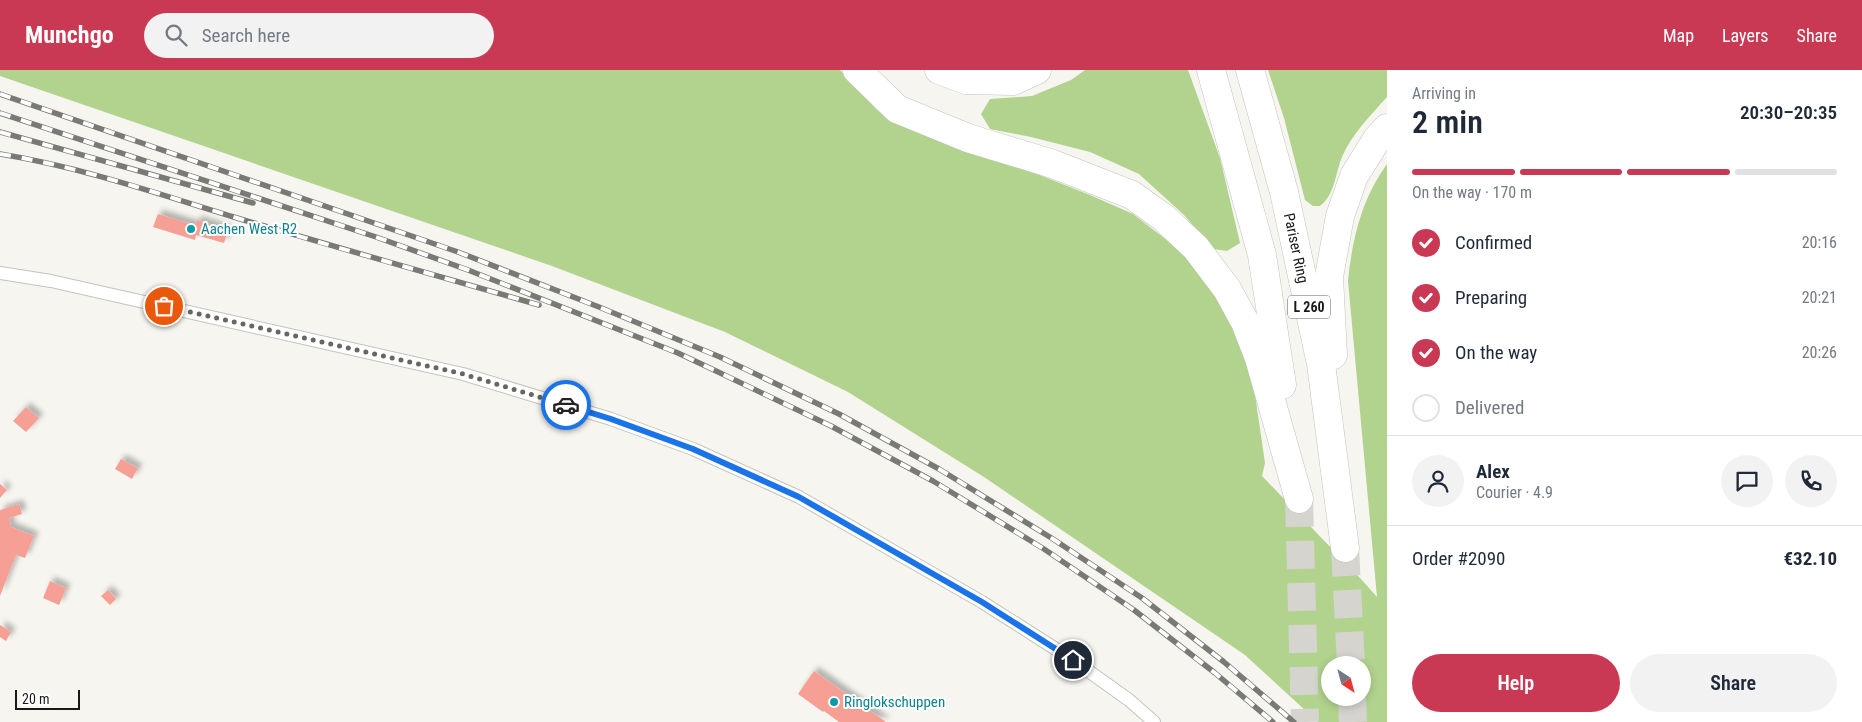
<!DOCTYPE html>
<meta charset="utf-8">
<style>
:root{--surface:#fff;--page:#f2f2f3;--text:#1f2937;--muted:#747a83;--line:#e0e1e3;--accent:#c93953}
body{margin:0;font-family:"Roboto Condensed",sans-serif;background:var(--page);color:var(--text);height:100vh;display:flex;flex-direction:column;font-size:19px;white-space:nowrap}
*{box-sizing:border-box;margin:0}
p{font-size:16px;color:var(--muted)}
.icon{flex:none;width:28px;height:28px;fill:none;stroke:currentColor;stroke-width:2;stroke-linecap:round;stroke-linejoin:round}
.map{position:relative;flex:1;overflow:hidden}
.side{display:flex;flex-direction:column;background:var(--surface);width:475px}
.side>*{flex:none}
.needle{width:32px;rotate:144deg}
.controls{position:absolute;left:1321px;top:586px;display:grid;gap:10px}
.controls a{display:grid;place-items:center;width:50px;height:50px;border-radius:50%;background:var(--surface);box-shadow:0 2px 8px #0003;font-size:25px}
.scale{position:absolute;left:15px;bottom:12px;width:65px;box-sizing:border-box;padding-left:5px;border:2px solid #191917;border-top:0;font-size:14px;line-height:18px;white-space:nowrap;color:#191917;-webkit-text-stroke:4px #fff;paint-order:stroke}
.pin{position:absolute;display:grid;place-items:center;width:42px;height:42px;color:#fff;margin:-21px;border:2px solid #fff;border-radius:50%;box-shadow:0 1px 5px #0007}
.courier{position:absolute;display:grid;place-items:center;width:50px;height:50px;margin:-25px;border:4px solid #1a73e8;border-radius:50%;background:#fff;color:#222;box-shadow:0 1px 6px #0007}
.head em{font-style:normal;font-weight:600}
.head div{display:flex;flex-direction:column-reverse}
.head{display:flex;align-items:center;justify-content:space-between;height:85px;padding:0 25px}
h1{font-size:32px;font-weight:600;line-height:38px}
.bar{display:grid;grid-template-columns:repeat(4,1fr);gap:8px 5px;align-content:center;height:60px;padding:0 25px}
.bar i{height:6px;border-radius:4px;background:var(--line)}
.bar .active{background:var(--accent)}
.bar p{grid-column:span 4}
.line{display:flex;align-items:center;gap:12px;padding:0 25px;border-top:1px solid var(--line)}
.line div{flex:1}
.round{display:grid;place-items:center;flex:none;width:52px;height:52px;border-radius:26px;background:var(--page)}
ol{padding:0 25px;list-style:none}
li{display:flex;align-items:center;gap:15px;height:55px}
li p{margin-inline-start:auto}
li .icon{padding:5px;border-radius:50%;background:var(--accent);color:#fff;stroke-width:4}
li:last-child{color:var(--muted)}
li i{width:28px;height:28px;border:2px solid var(--line);border-radius:50%}
.action{display:flex;gap:10px;margin-top:auto;padding:10px 25px}
.action a{flex:1;height:58px;border-radius:30px;background:var(--accent);color:#fff;font-size:20px;font-weight:600;line-height:58px;text-align:center}
.action a+a{background:var(--page);color:var(--text)}
header{display:flex;align-items:center;gap:30px;box-sizing:border-box;height:70px;padding:0 25px;background:var(--accent);color:#fff}
header strong{font-size:24px}
nav{display:flex;gap:28px;margin-inline-start:auto;font-size:18px}
.search{width:350px;height:45px;background:var(--page);display:flex;align-items:center;gap:12px;box-sizing:border-box;padding:0 18px;border-radius:28px;color:var(--muted);font-size:19px}
main{display:flex;flex:1;min-height:0}
.map>svg:first-child{display:block}
</style>
<header>
<strong>Munchgo</strong>
<div class="search"><svg class="icon" aria-label="search" viewBox="0 0 24 24"><circle cx="10" cy="10" r="6"/><path d="M15 15l6 6"/></svg>Search here</div>
<nav><a>Map</a><a>Layers</a><a>Share</a></nav>
</header>
<main>
<div class="map">
<svg width="1387" height="652" viewBox="0 0 1387 652">
<defs>
<filter id="shadow"><feDropShadow dx="4.5" dy="-4.5" stdDeviation="2.5" flood-color="#0004"/></filter>
</defs>
<rect width="100%" height="100%" fill="#f6f5f0"/>
<g fill="#b1d38e" fill-rule="evenodd">
<path d="M0 0H840L876 39 896 53 1017 96 1090 125 1133 144 1190 188 1229 242 1251 297 1265 393 1262 406 1361 509 1377 527 1348 211C1352 169 1362 128 1387 94V652H1318L1245 585 984 407 848 322 725 262 552 196 0 6ZM1330 595H1362V628H1330Z"/>
<polygon points="1085,0 1188,0 1220,88 1240,173 1227,181 1213,179 1184,145 1139,104 1090,82 1031,67 990,59 981,44 990,29 1032,26 1071,10"/>
<path d="M1268 0H1387V27C1370 46 1352 64 1342 87 1335 104 1335 125 1320 136H1313L1305 130 1284 48Z"/>
</g>
<g fill="#f59f95" filter="url(#shadow)">
<polygon points="158,144 195,155 197,150 228,160 224,173 196,165 195,170 153,157"/>
<polygon points="26,337 39,348 26,362 13,351"/>
<polygon points="121,389 138,398 132,409 115,399"/>
<polygon points="0,414 7,420 0,428"/>
<polygon points="19,434 22,444 9,448 11,457 34,466 25,488 16,485 0,526 0,440"/>
<polygon points="50,511 66,518 59,535 43,528"/>
<polygon points="108,520 116,529 110,535 101,526"/>
<polygon points="0,555 11,562 6,571 0,567"/>
<polygon points="814,601 886,652 839,652 824,641 823,642 798,624"/>
</g>
<g fill="none" stroke-linecap="round" stroke-linejoin="round">
<g stroke="#d5d4cf" stroke-width="28" stroke-dasharray="28 14" stroke-linecap="butt">
<polyline points="1299,429 1305,652"/>
<polyline points="1345,478 1351,595"/>
<polyline points="1352,628 1353,652"/>
</g>
<g stroke="#c4c3be" stroke-width="14">
<polyline id="service" points="0,203 51,211 463,304 611,349 693,379 799,427 982,532 1073,590 1129,630 1154,652"/>
</g>
<g stroke="#c4c3be" stroke-width="29">
<g id="trunk">
<polyline points="857,0 897,39 968,68 1053,94 1132,125 1164,148 1196,178 1227,219 1245,252 1259,288 1299,429"/>
<polyline points="939,0 966,10 1013,11 1037,0"/>
<polyline points="1211,0 1262,185 1282,315"/>
<polyline points="1250,0 1284,122 1321,294 1345,478"/>
<polyline points="1333,285 1329,207 1340,146 1354,106 1377,69 1387,58"/>
</g>
</g>
<use href="#service" stroke="#fff" stroke-width="12"/>
<use href="#trunk" stroke="#fff" stroke-width="28"/>
<g stroke="#797975" stroke-width="5.5">
<g id="rail">
<polyline points="0,24 458,182 599,237 720,287 839,344 939,399 1053,469 1142,528 1224,592 1294,652"/>
<polyline points="0,43 376,167 468,200 678,283 714,300 831,356 933,411 1044,479 1134,540 1215,603 1273,652"/>
<polyline points="0,62 253,133"/>
<path d="M0 84C81 97 159 124 237 148 338 178 438 206 539 235"/>
</g>
</g>
<use href="#rail" stroke="#fff" stroke-width="4" stroke-dasharray="11" stroke-linecap="butt"/>
</g>
<g fill="none" stroke-linecap="round" stroke-linejoin="round">
<polyline stroke="#666663" stroke-width="5" stroke-dasharray="0 9" points="164,236 463,304 566,335"/>
<polyline stroke="#1a73e8" stroke-width="6" points="566,335 611,349 693,379 799,427 982,532 1073,590"/>
</g>
<g fill="#0f9aa8" stroke="#fff" stroke-width="2">
<circle cx="191" cy="159" r="5"/>
<circle cx="834" cy="632" r="5"/>
</g>
<g text-anchor="middle" stroke-width="4" stroke-linejoin="round" paint-order="stroke">
<rect fill="#fff" stroke="#5e5e5d" stroke-width="1" x="1288" y="225.5" width="42" height="23" rx="4"/>
<g font-size="14" font-weight="bold" fill="#191917">
<text x="1309" y="242">L 260</text>
</g>
<g font-size="15" fill="#0d838f" stroke="#fff" text-anchor="start">
<text x="201" y="164">Aachen West R2</text>
<text x="844" y="637">Ringlokschuppen</text>
</g>
<g font-size="15" fill="#191917" stroke="#fff">
<text transform="translate(1296 178) rotate(78)" y="5">Pariser Ring</text>
</g>
</g>
</svg>
<div class="controls">
<a><svg class="needle" viewBox="-14 -14 28 28"><path d="M0-13l5 13h-10z" fill="#e53935"/><path d="M0 13l5-13h-10z" fill="#747a83"/></svg></a>
</div>
<div class="scale">20 m</div>
<div class="pin" style="left:164px;top:236px;background:#ea580c"><svg class="icon" aria-label="bag" viewBox="0 0 24 24"><path d="M5 8h14l-1 12H6zM9 8a3 3 0 0 1 6 0"/></svg></div>
<div class="pin" style="left:1073px;top:590px;background:#1f2937"><svg class="icon" aria-label="home" viewBox="0 0 24 24"><path d="M3 11l9-7 9 7M6 9v11h12V9"/></svg></div>
<div class="courier" style="left:566px;top:335px"><svg class="icon" aria-label="car" viewBox="0 0 24 24"><path d="M5 17H2v-5l4-1 3-4h7l3 4 3 1v5h-3M9 17h6M6 11h13"/><circle cx="7" cy="17" r="2"/><circle cx="17" cy="17" r="2"/></svg></div>
</div>
<section class="side">
<div class="head"><div><h1>2 min</h1><p>Arriving in</p></div><em>20:30–20:35</em></div>
<div class="bar"><i class="active"></i><i class="active"></i><i class="active"></i><i></i><p>On the way · 170 m</p></div>
<ol>
<li><svg class="icon" aria-label="check" viewBox="0 0 24 24"><path d="M5 12l5 5 9-10"/></svg>Confirmed<p>20:16</p></li>
<li><svg class="icon" aria-label="check" viewBox="0 0 24 24"><path d="M5 12l5 5 9-10"/></svg>Preparing<p>20:21</p></li>
<li><svg class="icon" aria-label="check" viewBox="0 0 24 24"><path d="M5 12l5 5 9-10"/></svg>On the way<p>20:26</p></li>
<li><i></i>Delivered</li>
</ol>
<div class="line" style="height:90px"><a class="round"><svg class="icon" aria-label="person" viewBox="0 0 24 24"><circle cx="12" cy="8" r="4"/><path d="M4 21q1-7 8-7t8 7"/></svg></a><div><b>Alex</b><p>Courier · 4.9</p></div><a class="round"><svg class="icon" aria-label="chat" viewBox="0 0 24 24"><path d="M4 5h16v11H9l-5 4z"/></svg></a><a class="round"><svg class="icon" aria-label="phone" viewBox="0 0 24 24"><path d="M5 4h4l2 5-3 2q2 4 5 5l2-3 5 2v4C11 20 4 13 5 4z"/></svg></a></div>
<div class="line" style="height:65px"><div>Order #2090</div><b>€32.10</b></div>
<div class="action"><a>Help</a><a>Share</a></div>
</section>
</main>
